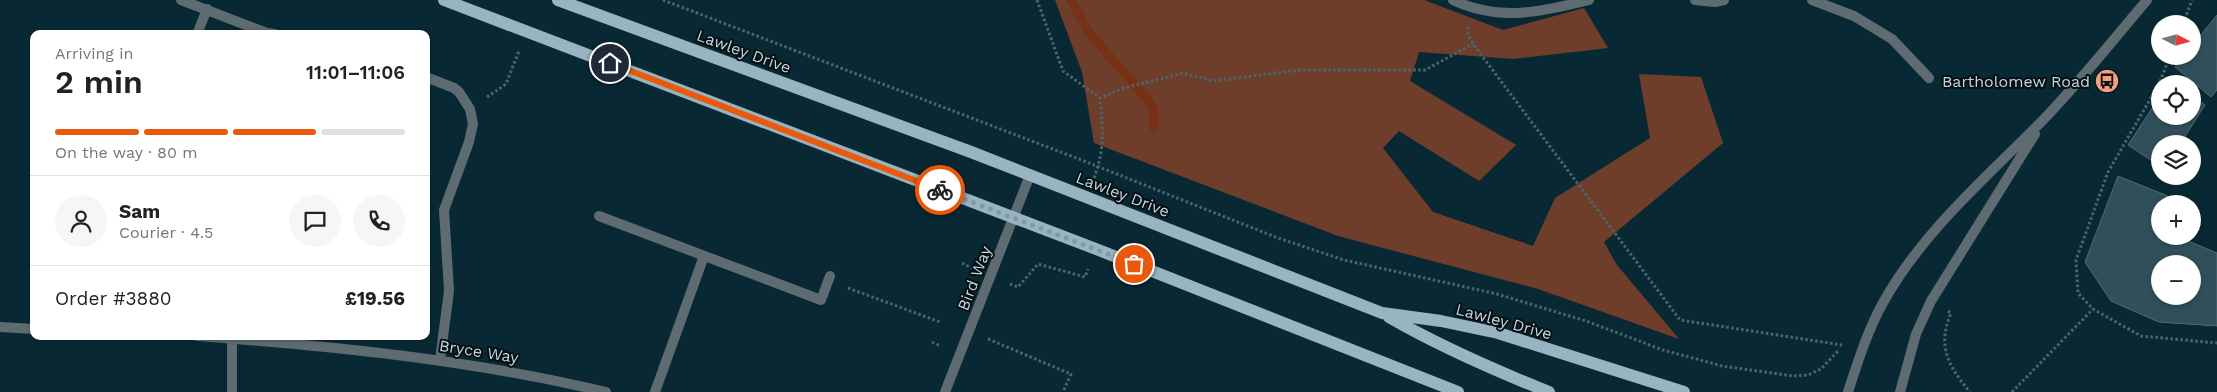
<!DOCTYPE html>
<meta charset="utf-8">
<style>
:root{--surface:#fff;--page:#f6f6f6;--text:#222;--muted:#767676;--line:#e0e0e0;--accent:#ea580c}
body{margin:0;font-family:"Work Sans",sans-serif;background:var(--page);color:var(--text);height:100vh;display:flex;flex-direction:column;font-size:19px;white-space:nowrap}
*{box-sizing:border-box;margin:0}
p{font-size:16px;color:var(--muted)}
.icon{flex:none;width:28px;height:28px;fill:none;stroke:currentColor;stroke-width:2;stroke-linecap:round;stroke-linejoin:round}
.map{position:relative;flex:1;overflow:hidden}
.panel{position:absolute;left:30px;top:30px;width:400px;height:310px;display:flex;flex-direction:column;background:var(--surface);border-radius:10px;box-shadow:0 1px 4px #0004}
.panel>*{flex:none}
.needle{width:32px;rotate:96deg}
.controls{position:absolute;left:2151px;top:15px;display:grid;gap:10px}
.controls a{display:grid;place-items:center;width:50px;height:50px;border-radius:50%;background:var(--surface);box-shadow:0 1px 4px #0004;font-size:25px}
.pin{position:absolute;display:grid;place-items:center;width:42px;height:42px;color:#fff;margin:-21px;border:2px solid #fff;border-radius:50%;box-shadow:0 1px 5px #0007}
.courier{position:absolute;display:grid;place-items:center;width:50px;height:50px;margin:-25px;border:4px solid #ea580c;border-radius:50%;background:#fff;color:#222;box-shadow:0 1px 6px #0007}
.headline em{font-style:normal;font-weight:600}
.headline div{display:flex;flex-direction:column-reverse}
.headline{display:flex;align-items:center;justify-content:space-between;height:85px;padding:0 25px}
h1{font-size:32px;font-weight:600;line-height:38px}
.bar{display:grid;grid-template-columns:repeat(4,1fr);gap:8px 5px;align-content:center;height:60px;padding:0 25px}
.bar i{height:6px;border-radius:4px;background:var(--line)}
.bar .on{background:var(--accent)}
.bar p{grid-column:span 4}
.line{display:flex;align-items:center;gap:12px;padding:0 25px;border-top:1px solid var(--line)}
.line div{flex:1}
.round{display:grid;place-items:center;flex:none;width:52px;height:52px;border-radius:26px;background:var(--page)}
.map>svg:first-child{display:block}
</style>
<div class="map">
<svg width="2217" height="392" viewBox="0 0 2217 392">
<rect width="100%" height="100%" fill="#082933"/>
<polygon fill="#6f3e2b" points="1055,0 1424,0 1503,30 1584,8 1608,48 1514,59 1419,52 1410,81 1516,145 1479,181 1399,131 1383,148 1433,212 1533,246 1555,198 1650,138 1639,74 1701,77 1723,143 1604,242 1617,265 1679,339 1538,289 1338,236 1094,143 1082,72"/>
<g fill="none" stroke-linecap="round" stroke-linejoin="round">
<polyline stroke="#773115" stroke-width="9" points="1071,0 1089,33 1149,101 1154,112 1154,128"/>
</g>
<g fill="#304f5b" stroke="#4c6c79" fill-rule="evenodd">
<polygon points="2217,15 2217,90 2211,97 2175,67 2184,56 2192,56 2192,46"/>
<polygon points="2160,96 2160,116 2192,116 2192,96 2205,105 2180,144 2160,144 2160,166 2128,145"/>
<path d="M2118 176 2170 197 2167 204H2160V222L2157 229 2160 230V236H2176L2217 253V326L2159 322 2111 301 2085 262ZM2160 264H2192V296H2160Z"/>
</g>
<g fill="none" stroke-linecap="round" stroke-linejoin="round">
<g stroke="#4a666f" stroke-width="3" stroke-dasharray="2.5 2.5" stroke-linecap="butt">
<polyline points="663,0 1084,161 1278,238 1344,260 1497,294 1586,321 1663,350 1722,366 1793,376 1808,375 1821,369 1838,351"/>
<polyline points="1037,0 1063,71 1100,98"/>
<polyline points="2183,24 2192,0"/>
<polyline points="1468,27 1468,34 1473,44 1680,320 1842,345"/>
<polyline points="2170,56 2159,84 2108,172 2076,260 2078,293 2093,309 2141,336 2217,343"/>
<polyline points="487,97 506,84 519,51"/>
<path d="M1094 178C1105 149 1103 129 1100 98L1121 89 1183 73 1213 81 1300 70H1425L1473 44"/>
<polyline points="962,263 972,268"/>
<polyline points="1010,284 1018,287 1038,264 1085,277 1088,269"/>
<polyline points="848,288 940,322"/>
<path d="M1948 311 1951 313C1937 346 1948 366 1970 392"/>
<polyline points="988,339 1071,374 1063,392"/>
<polyline points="932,342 941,346"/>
<polyline points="2012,392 2093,309"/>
</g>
<g stroke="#5e6c72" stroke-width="10">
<polyline points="599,216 821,300 830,276"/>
<polyline points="655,392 704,256"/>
</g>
<g stroke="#5e6c72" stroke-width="10">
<polyline points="181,0 267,33 275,34"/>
<path d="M1453 0C1499 22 1542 12 1589 0"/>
<polyline points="1695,0 1715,2 1724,0"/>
<polyline points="1812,0 1854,16 1892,39 1929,78"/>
<polyline points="197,34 207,9"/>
<polyline points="426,77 454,88 459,92 470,109 473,124 469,142 444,210 449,291 440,360"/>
<polyline points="0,327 34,329"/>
<path d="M197 336C334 346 472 360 606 392"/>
<polyline points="232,339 232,392"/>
<polyline points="945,392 1030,175"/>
<path d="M1848 392C1858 361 1868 329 1884 301 1924 230 1987 177 2043 120 2080 82 2113 40 2147 0"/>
<polyline points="1900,392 1916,334 1931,301 2035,134"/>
</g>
<g stroke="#98b4c0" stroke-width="12">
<polyline points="444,0 1096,249 1458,392"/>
<polyline points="558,0 971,152 1382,313 1441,321 1498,333 1684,392"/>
<path d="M1389 317C1441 347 1494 370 1549 392"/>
</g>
</g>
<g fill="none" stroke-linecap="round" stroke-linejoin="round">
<polyline stroke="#8399a2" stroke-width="5" stroke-dasharray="0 9" points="940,190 1134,264"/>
<polyline stroke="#ea580c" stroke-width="6" points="610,63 940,190"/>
</g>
<defs>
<g id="bus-disc" transform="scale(1.25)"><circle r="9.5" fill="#f2a081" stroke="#040f14"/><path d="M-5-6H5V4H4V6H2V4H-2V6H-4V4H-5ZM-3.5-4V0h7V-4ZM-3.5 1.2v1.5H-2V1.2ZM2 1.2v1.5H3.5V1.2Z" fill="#111"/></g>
</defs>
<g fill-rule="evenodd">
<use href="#bus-disc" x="2107" y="81"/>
</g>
<g text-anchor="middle" stroke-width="4" stroke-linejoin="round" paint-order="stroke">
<g font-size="16" fill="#c5d6dd" stroke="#040f14">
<text transform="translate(744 51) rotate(20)" y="6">Lawley Drive</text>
<text transform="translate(1123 194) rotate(21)" y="6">Lawley Drive</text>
<text transform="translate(974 278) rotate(-69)" y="6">Bird Way</text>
<text transform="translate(1504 321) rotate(15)" y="6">Lawley Drive</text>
<text transform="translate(479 351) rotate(9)" y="6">Bryce Way</text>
</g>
<g font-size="16" fill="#c5d6dd" stroke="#040f14" text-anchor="end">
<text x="2090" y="87">Bartholomew Road</text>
</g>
</g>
</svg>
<div class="controls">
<a><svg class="needle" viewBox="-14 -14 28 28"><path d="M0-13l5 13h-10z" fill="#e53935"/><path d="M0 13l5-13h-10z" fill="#767676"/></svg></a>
<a><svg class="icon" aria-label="locate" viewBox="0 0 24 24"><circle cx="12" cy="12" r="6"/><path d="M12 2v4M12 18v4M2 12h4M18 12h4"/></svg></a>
<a><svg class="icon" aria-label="layers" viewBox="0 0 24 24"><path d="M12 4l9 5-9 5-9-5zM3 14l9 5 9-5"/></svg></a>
<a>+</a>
<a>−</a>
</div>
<div class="pin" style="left:1134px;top:264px;background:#ea580c"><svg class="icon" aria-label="bag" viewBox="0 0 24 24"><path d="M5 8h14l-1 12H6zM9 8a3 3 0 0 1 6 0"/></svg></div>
<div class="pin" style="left:610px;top:63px;background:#1f2937"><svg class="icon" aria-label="home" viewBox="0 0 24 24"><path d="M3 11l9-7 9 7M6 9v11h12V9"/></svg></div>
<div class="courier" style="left:940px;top:190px"><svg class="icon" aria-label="bike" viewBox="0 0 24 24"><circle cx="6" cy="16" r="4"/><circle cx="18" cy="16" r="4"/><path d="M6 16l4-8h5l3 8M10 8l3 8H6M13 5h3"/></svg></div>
<section class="panel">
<div class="headline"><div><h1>2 min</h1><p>Arriving in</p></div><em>11:01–11:06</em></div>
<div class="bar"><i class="on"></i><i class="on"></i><i class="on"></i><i></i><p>On the way · 80 m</p></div>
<div class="line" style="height:90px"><a class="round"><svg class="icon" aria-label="person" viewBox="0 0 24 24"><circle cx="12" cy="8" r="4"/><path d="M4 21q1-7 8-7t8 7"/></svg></a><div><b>Sam</b><p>Courier · 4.5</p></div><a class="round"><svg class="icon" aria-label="chat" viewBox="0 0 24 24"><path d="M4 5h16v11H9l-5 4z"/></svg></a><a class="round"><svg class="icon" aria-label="phone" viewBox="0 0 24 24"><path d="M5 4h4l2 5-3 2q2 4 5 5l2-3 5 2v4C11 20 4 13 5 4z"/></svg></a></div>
<div class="line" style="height:65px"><div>Order #3880</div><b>£19.56</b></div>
</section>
</div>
